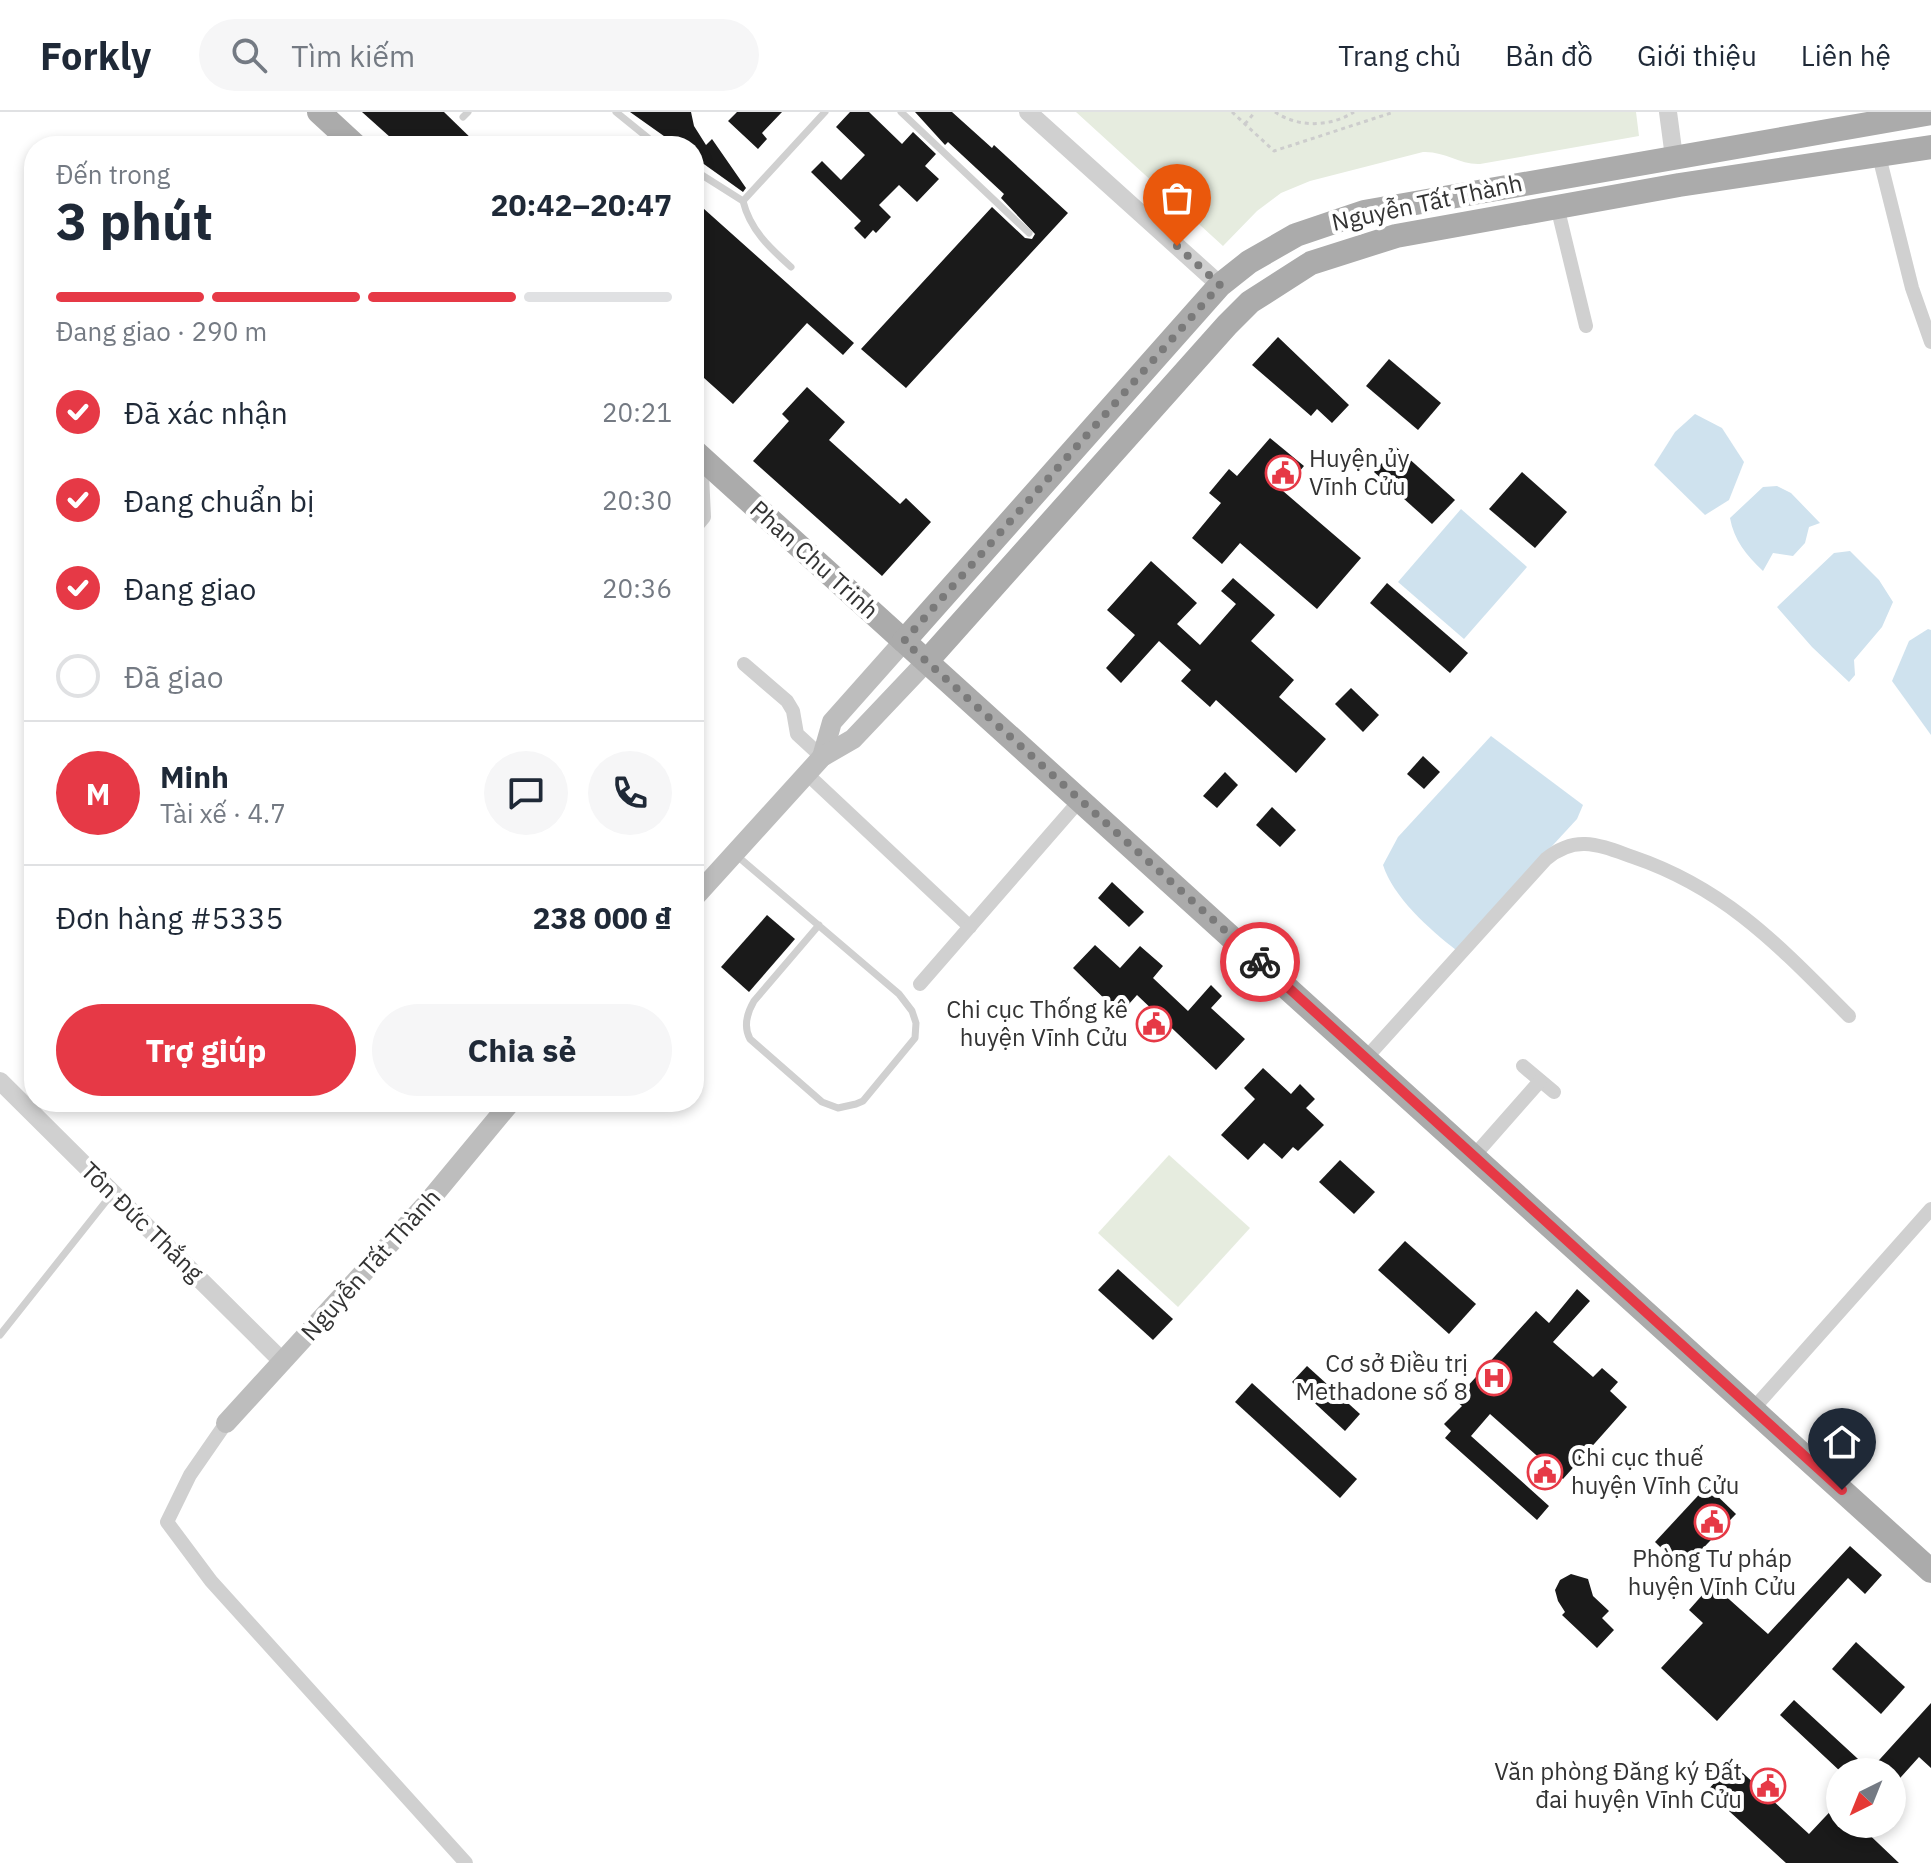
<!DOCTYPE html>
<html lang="vi">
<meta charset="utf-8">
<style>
:root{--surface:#fff;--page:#f6f6f7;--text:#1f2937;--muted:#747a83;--line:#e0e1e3;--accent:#e63946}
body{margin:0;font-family:"IBM Plex Sans",sans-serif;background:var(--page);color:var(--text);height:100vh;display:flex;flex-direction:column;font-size:30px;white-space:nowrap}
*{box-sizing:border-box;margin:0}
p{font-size:26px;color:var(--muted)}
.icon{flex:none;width:44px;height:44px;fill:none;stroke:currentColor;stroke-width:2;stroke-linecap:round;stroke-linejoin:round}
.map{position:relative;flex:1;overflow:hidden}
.panel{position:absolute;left:24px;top:24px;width:680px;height:976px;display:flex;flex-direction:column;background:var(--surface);border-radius:32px;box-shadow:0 4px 12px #0003}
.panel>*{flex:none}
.needle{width:52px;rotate:223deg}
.buttons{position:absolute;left:1826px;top:1646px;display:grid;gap:16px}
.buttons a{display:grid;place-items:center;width:80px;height:80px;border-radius:50%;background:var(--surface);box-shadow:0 4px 12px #0003;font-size:40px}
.pin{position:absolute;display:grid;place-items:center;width:68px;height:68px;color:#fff;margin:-82px -34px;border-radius:50% 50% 50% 0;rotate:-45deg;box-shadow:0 0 8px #0007}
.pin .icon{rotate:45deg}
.courier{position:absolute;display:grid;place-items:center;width:80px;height:80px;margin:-40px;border:6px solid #e63946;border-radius:50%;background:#fff;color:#222;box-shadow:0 2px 10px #0007}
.overview em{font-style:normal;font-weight:700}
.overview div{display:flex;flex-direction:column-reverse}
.overview{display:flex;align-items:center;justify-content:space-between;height:136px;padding:0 32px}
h1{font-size:52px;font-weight:700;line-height:60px}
.bar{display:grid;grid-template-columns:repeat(4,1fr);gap:12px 8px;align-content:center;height:96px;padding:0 32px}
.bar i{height:10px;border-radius:6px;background:var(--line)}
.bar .on{background:var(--accent)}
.bar p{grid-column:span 4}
.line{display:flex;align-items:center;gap:20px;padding:0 32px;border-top:2px solid var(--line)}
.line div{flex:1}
.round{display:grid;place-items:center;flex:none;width:84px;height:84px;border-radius:42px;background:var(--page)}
ol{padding:0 32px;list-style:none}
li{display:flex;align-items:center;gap:24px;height:88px}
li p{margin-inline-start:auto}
li .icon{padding:8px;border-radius:50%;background:var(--accent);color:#fff;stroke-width:4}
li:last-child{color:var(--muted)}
li i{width:44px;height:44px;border:4px solid var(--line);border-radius:50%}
.action{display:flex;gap:16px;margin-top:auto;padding:16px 32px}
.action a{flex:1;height:92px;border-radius:48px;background:var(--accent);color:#fff;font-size:32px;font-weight:700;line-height:92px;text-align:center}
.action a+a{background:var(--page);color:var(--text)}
header{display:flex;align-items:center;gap:48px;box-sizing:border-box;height:112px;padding:0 40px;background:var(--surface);border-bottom:2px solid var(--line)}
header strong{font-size:38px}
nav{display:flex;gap:44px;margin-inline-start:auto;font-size:28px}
.search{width:560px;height:72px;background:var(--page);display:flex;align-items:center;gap:20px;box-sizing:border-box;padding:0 28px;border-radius:44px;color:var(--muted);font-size:30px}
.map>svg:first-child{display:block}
</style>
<header>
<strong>Forkly</strong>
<div class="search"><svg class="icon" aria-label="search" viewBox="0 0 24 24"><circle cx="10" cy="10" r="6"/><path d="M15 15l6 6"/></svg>Tìm kiếm</div>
<nav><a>Trang chủ</a><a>Bản đồ</a><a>Giới thiệu</a><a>Liên hệ</a></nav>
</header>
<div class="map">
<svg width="1931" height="1751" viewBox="0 0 1931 1751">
<rect width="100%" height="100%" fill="#fff"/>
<g fill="#e6ecdf">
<path d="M1076 0H1636L1639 24 1480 52C1460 53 1445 39 1423 40L1310 69 1281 81 1257 99 1223 134Z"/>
<polygon points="1169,1043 1250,1116 1178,1195 1098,1121"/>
</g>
<g fill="#cfe2ee">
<polygon points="1695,302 1722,316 1744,350 1729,388 1705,403 1654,353 1675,320"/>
<path d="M1777 374 1791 381 1820 411 1809 415 1805 431 1793 444 1773 441 1763 459C1746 443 1734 428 1730 406L1763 375Z"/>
<polygon points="1461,397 1527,455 1464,527 1398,470"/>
<polygon points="1850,439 1879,468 1893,490 1882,515 1854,548 1855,563 1849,570 1812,535 1777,495 1834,441"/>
<polygon points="1928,517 1931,518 1931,623 1892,569 1909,529"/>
<path d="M1491 624 1583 693 1577 707 1456 838C1430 818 1393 785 1383 753L1398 725Z"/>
</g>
<g fill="#1a1a1a">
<polygon points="362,0 444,0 479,34 400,34"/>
<polygon points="630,0 691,0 694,14 706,33 712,27 746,76 743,80 694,45 694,34 678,34"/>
<polygon points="737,0 782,0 762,21 767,27 758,37 728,9"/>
<polygon points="850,0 869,0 902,32 913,20 936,42 925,54 939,67 917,90 899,73 879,93 891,105 876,121 873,118 865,127 854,116 861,109 811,60 822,49 841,68 865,43 836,15"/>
<polygon points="915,0 952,0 992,36 994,33 1068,101 906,276 861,237 992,95 1025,126 1032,127 1035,122 1001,86 1004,82 948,30 945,33"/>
<polygon points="694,88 854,231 843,243 807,211 733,292 694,257"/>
<polygon points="1278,225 1349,293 1332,311 1317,297 1311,304 1252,253"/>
<polygon points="1389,247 1441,291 1418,318 1366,274"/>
<polygon points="807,275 845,310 829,328 900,392 906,386 931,410 882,464 753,349 789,309 782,302"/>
<polygon points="1270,326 1304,354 1283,379 1361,446 1317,497 1240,431 1222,452 1192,426 1221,391 1209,381 1229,357 1237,364"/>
<polygon points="1396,335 1455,388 1432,412 1374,360"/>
<polygon points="1522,360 1567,400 1535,436 1489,397"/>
<polygon points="1151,449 1197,491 1177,512 1200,533 1236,492 1221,479 1233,466 1275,503 1251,529 1294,568 1279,585 1326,627 1296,661 1216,588 1210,595 1181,569 1191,558 1159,529 1121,571 1106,556 1135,523 1107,498"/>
<polygon points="1387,471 1468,541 1450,561 1370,491"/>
<polygon points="1351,576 1379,603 1363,620 1335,592"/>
<polygon points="1423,644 1440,660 1424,677 1407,662"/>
<polygon points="1225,660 1238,673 1217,696 1203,684"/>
<polygon points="1272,695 1296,718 1280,735 1256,713"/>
<polygon points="1112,770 1144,800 1129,815 1098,786"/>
<polygon points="767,803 795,827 749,880 721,855"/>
<polygon points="1095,833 1120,856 1140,834 1163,854 1153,866 1188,899 1211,873 1222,884 1211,896 1245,927 1216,958 1137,883 1120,902 1073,856"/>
<polygon points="1263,956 1291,982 1300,972 1315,987 1306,996 1324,1013 1298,1039 1293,1035 1282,1047 1264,1031 1248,1048 1221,1023 1255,987 1244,976"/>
<polygon points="1340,1048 1375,1080 1354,1102 1319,1070"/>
<polygon points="1405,1129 1476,1192 1449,1222 1378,1158"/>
<polygon points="1118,1157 1173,1207 1153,1228 1098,1178"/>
<polygon points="1577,1177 1590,1189 1553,1230 1593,1265 1602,1256 1618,1270 1610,1279 1627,1295 1563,1367 1490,1302 1471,1324 1549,1394 1537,1408 1445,1326 1451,1319 1444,1312 1462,1294 1455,1288 1536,1199 1549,1211"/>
<polygon points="1307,1254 1360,1302 1345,1319 1292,1270"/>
<polygon points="1252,1271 1357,1367 1340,1386 1235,1290"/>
<polygon points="1707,1374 1736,1402 1683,1457 1655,1430"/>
<polygon points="1850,1434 1882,1463 1865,1482 1848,1466 1717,1609 1661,1556 1703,1511 1689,1498 1712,1472 1768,1522"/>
<polygon points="1571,1462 1588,1467 1593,1484 1609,1499 1602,1506 1614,1518 1597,1536 1562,1503 1565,1500 1558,1489 1555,1478 1560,1468"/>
<polygon points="1856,1530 1905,1575 1881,1602 1832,1557"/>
<polygon points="1794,1588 1870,1658 1931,1591 1931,1656 1919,1645 1892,1675 1892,1660 1841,1660 1780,1603"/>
<polygon points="1732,1651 1809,1722 1840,1689 1840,1712 1858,1712 1899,1751 1786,1751 1707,1679"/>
</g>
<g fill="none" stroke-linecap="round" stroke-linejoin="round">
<g stroke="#cdcdcd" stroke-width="3" stroke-dasharray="4 4" stroke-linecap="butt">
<polyline points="1232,0 1274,39 1394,0"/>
<path d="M1275 0C1299 16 1330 15 1354 0"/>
<polyline points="1245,12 1255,0"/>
</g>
<g stroke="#d0d0d0" stroke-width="7">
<polyline points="616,0 658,34"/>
<polyline points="901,0 1029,121"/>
<polyline points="463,5 468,0"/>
<path d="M694 58 743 89C750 118 770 136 791 155"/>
<polyline points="743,89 825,0"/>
<path d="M736 743 899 882 912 899 916 911 915 926 863 989 856 992 838 996 822 990 750 927C743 914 747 901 754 889L819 813"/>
<polyline points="0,1223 111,1083"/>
</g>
<g stroke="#d0d0d0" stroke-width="14">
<polyline points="1879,44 1912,176 1931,230"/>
<polyline points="1557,94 1586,214"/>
<polyline points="694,417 704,405 702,362 706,350"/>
<polyline points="744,552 787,589 793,599 797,622 822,645"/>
<polyline points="807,662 970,815"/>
<polyline points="920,872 1081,687"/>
<path d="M1366 946 1546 747C1576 722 1599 733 1633 745 1727 777 1780 835 1849 904"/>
<polyline points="1523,954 1554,980"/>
<polyline points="1473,1045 1540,969"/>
<polyline points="1753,1297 1931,1097"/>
<polyline points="226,1311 190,1363 167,1410 211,1469 466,1751"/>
</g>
<g stroke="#d0d0d0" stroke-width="18">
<polyline points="1028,0 1220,173"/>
<polyline points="1668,0 1674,45"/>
<polyline points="0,969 283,1250"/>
</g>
<g stroke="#bdbdbd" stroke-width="20">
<polyline points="822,645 832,610 904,529"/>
<polyline points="694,786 822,645 853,627 927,549"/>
<polyline points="226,1311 428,1090 511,990"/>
</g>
<g stroke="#ababab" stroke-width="24">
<polyline points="319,0 356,34"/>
<polyline points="694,339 1931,1459"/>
<polyline points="904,529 1220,173 1249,150 1296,123 1364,100 1931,1"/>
<polyline points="927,549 1227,213 1250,190 1311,151 1396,124 1679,73 1931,35"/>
</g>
</g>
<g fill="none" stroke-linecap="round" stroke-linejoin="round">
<polyline stroke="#7a7a7a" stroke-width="8" stroke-dasharray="0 14.4" points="1177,134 1220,173 904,529 1260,850"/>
<polyline stroke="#e63946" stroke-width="10" points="1260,850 1842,1378"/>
</g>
<defs>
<g id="civic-ring" transform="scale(1.8)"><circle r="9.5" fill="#fff" stroke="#e63946" stroke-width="1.5"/><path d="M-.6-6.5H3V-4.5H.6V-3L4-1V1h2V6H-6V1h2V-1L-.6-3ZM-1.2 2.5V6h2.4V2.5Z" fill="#e63946"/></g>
<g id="hospital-ring" transform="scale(1.8)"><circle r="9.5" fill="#fff" stroke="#e63946" stroke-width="1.5"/><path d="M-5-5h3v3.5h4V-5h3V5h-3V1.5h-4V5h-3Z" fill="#e63946"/></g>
</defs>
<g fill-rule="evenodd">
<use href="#civic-ring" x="1283" y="361"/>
<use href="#civic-ring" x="1154" y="912"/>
<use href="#hospital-ring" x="1494" y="1266"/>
<use href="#civic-ring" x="1545" y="1360"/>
<use href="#civic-ring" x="1712" y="1410"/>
<use href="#civic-ring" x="1768" y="1674"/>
</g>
<g text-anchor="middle" stroke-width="8" stroke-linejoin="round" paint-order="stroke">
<g font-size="24" fill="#333" stroke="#fff">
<text transform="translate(1427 91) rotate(-12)" y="8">Nguyễn Tất Thành</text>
<text transform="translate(814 448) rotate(42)" y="8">Phan Chu Trinh</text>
<text transform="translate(142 1110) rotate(44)" y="8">Tôn Đức Thắng</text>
<text transform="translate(371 1153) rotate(-48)" y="8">Nguyễn Tất Thành</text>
</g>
<g font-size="24" fill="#333" stroke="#fff" text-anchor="end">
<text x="1309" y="355" text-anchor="start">Huyện ủy<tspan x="1309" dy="28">Vĩnh Cửu</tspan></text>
<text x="1128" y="906">Chi cục Thống kê<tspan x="1128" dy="28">huyện Vĩnh Cửu</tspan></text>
<text x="1468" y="1260">Cơ sở Điều trị<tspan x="1468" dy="28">Methadone số 8</tspan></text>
<text x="1571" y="1354" text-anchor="start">Chi cục thuế<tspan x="1571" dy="28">huyện Vĩnh Cửu</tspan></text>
<text x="1712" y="1455" text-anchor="middle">Phòng Tư pháp<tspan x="1712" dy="28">huyện Vĩnh Cửu</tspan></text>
<text x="1742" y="1668">Văn phòng Đăng ký Đất<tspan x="1742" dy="28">đai huyện Vĩnh Cửu</tspan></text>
</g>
</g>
</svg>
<div class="buttons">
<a><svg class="needle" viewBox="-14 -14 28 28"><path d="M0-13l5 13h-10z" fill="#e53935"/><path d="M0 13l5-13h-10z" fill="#747a83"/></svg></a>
</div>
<div class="pin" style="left:1177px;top:134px;background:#ea580c"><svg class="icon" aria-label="bag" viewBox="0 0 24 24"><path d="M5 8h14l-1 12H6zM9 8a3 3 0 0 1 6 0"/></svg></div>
<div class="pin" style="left:1842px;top:1378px;background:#1f2937"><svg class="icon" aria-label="home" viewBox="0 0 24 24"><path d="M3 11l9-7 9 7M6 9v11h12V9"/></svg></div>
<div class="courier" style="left:1260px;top:850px"><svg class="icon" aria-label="bike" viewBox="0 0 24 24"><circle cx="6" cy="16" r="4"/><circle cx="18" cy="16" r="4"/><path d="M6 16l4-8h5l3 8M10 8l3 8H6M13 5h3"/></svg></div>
<section class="panel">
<div class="overview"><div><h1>3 phút</h1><p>Đến trong</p></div><em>20:42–20:47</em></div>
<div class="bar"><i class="on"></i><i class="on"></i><i class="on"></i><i></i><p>Đang giao · 290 m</p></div>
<ol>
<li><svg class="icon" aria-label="check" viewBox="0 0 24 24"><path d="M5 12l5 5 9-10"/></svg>Đã xác nhận<p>20:21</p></li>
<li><svg class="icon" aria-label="check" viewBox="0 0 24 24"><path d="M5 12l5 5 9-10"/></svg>Đang chuẩn bị<p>20:30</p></li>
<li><svg class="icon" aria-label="check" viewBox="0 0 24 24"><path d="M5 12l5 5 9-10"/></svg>Đang giao<p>20:36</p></li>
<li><i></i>Đã giao</li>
</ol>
<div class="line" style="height:144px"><b class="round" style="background:var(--accent);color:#fff">M</b><div><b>Minh</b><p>Tài xế · 4.7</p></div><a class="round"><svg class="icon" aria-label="chat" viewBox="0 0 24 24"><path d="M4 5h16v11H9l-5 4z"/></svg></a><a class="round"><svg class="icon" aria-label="phone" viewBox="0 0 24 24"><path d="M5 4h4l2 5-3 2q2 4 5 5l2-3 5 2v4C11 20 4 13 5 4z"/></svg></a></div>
<div class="line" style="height:104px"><div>Đơn hàng #5335</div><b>238 000 ₫</b></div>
<div class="action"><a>Trợ giúp</a><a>Chia sẻ</a></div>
</section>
</div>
